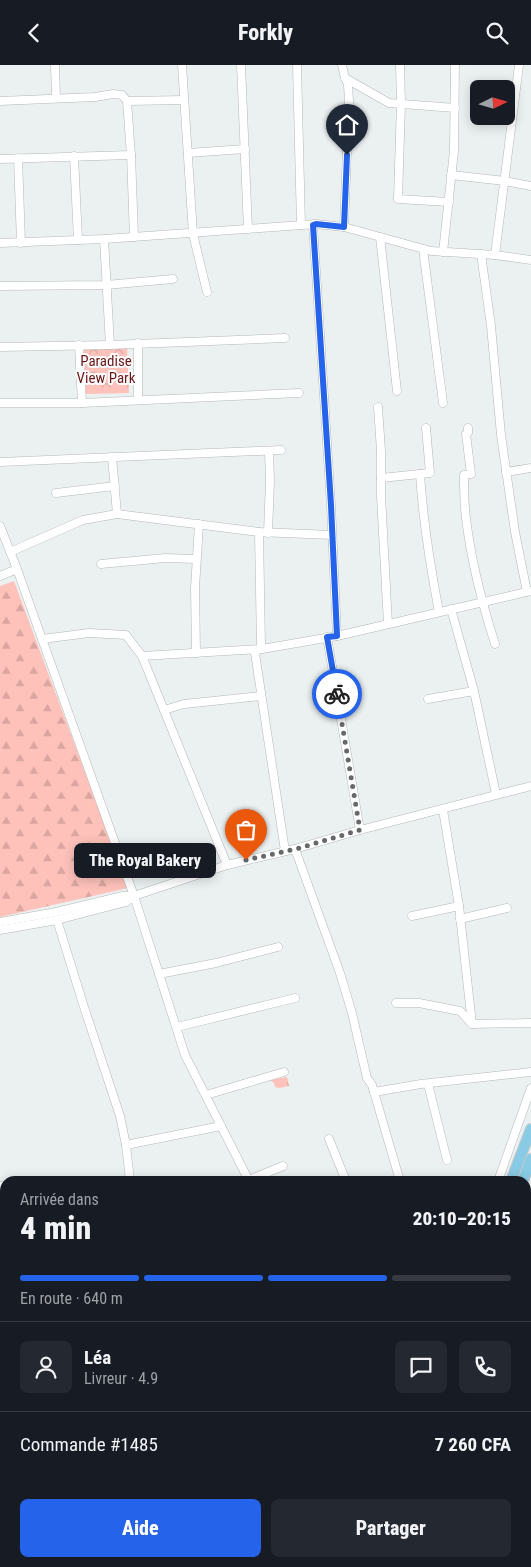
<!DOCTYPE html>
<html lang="fr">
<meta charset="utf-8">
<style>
:root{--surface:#171b24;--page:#242831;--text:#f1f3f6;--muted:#9ea1a6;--line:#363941;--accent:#2563eb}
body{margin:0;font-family:"Roboto Condensed",sans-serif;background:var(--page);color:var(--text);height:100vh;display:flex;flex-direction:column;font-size:19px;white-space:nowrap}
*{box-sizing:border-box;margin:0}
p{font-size:16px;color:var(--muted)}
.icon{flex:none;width:28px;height:28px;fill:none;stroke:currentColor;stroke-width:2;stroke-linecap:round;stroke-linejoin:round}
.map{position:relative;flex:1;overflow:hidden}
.sheet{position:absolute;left:0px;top:1111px;width:531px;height:391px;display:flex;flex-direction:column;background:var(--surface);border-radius:15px 15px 0 0;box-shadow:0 2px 12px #0003}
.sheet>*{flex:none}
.needle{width:32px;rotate:85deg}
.fabs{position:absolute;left:470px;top:15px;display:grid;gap:10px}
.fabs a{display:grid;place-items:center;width:45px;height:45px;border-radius:8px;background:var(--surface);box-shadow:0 2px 12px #0003;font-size:25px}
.pin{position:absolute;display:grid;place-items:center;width:42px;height:42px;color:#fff;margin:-51px -21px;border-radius:50% 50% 50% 0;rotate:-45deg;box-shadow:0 0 5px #0007}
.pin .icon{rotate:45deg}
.courier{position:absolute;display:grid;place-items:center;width:50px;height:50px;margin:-25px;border:4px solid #2563eb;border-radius:50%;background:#fff;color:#222;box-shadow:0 1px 6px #0007}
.bubble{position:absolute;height:35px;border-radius:8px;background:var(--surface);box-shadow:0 2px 12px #0003;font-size:16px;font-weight:800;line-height:35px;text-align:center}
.summary em{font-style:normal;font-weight:800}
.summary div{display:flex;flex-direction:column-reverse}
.summary{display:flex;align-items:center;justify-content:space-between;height:85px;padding:0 20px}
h1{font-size:32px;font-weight:800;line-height:38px}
.bar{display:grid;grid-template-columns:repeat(4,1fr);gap:8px 5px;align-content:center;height:60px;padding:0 20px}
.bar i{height:6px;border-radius:4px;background:var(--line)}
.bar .selected{background:var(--accent)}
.bar p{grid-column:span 4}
.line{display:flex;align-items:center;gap:12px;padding:0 20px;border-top:1px solid var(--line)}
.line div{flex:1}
.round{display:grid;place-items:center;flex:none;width:52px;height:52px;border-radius:8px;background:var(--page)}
.cta{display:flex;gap:10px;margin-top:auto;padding:10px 20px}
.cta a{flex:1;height:58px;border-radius:8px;background:var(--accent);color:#fff;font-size:20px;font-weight:800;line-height:58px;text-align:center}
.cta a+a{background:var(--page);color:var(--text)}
header{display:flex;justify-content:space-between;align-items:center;height:65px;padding:0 20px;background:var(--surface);font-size:22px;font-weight:800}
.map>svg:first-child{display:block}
</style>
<header><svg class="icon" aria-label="back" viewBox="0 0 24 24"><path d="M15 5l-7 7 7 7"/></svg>Forkly<svg class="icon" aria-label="search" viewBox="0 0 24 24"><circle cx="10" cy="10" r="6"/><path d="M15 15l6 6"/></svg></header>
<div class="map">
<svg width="531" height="1502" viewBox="0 0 531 1502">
<defs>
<pattern id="grass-tufts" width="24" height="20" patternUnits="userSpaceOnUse" patternTransform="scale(1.25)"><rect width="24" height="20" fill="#fec2bb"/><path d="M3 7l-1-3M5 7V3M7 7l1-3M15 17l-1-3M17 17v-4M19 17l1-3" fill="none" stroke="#d9a6a0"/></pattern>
<pattern id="forest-firs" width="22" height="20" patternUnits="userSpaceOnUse" patternTransform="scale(1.25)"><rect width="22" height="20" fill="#fec2bb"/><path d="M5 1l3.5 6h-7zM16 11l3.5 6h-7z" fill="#d9a6a0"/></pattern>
<pattern id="park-crowns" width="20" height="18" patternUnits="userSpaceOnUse" patternTransform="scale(1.25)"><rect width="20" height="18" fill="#fec2bb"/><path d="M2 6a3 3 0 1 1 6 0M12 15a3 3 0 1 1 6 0" fill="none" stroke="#d9a6a0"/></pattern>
</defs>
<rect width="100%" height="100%" fill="#ebf0f1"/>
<polygon fill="url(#grass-tufts)" points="287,1012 289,1021 279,1023 275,1022 274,1018 270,1015"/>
<polygon fill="url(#forest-firs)" points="14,516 128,823 0,852 0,521"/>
<polygon fill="url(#park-crowns)" points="127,281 129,328 84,329 83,282"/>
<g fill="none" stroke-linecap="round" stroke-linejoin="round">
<g stroke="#b4b8ba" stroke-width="9">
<g id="minor">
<polyline points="55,0 56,33"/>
<polyline points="182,0 193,169 207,227"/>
<polyline points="241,0 248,164"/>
<polyline points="297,0 301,160"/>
<polyline points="342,0 344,9 348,20 349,36 344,162"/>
<polyline points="400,0 401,39 398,134 449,137"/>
<polyline points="345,13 389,38 455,43"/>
<polyline points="0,36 95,32 113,29 122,30 127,36 184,35"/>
<polyline points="127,36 131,90 134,172"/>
<polyline points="188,88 245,84"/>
<polyline points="74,91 78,175"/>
<polyline points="18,93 21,178"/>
<polyline points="0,94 131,90"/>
<polyline points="451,110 505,116 531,121"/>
<polyline points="313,160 331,440 337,571"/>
<polyline points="380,172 397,326"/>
<polyline points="104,174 110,280"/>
<polyline points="0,178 104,174 316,159 344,162 431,186 495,190 531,195"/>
<polyline points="423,184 443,338"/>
<polyline points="443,187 454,86 455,0"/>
<polyline points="481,189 491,261 501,370 515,467 527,527"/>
<polyline points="495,190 519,0"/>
<polyline points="0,221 106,220 173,214"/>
<polyline points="138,278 138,335"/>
<polyline points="79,280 82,338"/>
<polyline points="0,282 110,280 285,273"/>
<polyline points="0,338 82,338 299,328"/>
<polyline points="378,342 381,386 381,431 388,559"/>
<path d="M426 363 430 408 420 409C423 456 430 500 439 547"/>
<path d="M468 363V368L466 369 471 409 464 410C464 425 464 439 466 453 471 496 482 538 495 579"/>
<polyline points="112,392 117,449"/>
<polyline points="0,397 281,385"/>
<polyline points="506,407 531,403"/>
<polyline points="381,413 420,409"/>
<polyline points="56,428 115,421"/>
<polyline points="0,461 17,504 134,831 185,990 249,1116"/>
<polyline points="259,467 261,582 255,588 285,786"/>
<polyline points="268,468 270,416 269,386"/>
<polyline points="10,487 83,455 117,449 259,467 332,470"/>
<polyline points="101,499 165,493 196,494"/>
<polyline points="0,511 17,504"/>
<polyline points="451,544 474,626 496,729"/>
<polyline points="327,572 360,765"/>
<polyline points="42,574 89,568 126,570 142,591 227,800"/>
<polyline points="196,588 195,523 199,459"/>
<polyline points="142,591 262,584 337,571 531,526"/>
<polyline points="428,634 474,626"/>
<polyline points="164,645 184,639 261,631"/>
<polyline points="443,745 459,841 472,959"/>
<polyline points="295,784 340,908 352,948 367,1013 372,1020 400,1116"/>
<polyline points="412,851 459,841"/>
<polyline points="460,854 507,843"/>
<polyline points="57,855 84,942 120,1051 126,1080 130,1116"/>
<polyline points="0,857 56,847 123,831 134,831 227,800 295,784 360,765 531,721"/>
<polyline points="0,865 57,855 126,837 134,831"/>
<polyline points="159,909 216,898 278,882"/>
<polyline points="396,938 419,938 460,946 472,959 531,958"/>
<polyline points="177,962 295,933"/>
<polyline points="428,1019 447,1095"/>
<polyline points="374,1027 421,1019 531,1007"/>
<polyline points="206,1030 284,1007"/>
<polyline points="329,1074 346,1116"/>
<polyline points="126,1080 221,1061"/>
<polyline points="249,1115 283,1101"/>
<polyline points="498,1116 531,1023"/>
<polyline points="0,1121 5,1121"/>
<polyline points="526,1153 531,1143"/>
<polyline points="526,1197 531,1196"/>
<polyline points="0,1425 5,1423"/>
<polyline points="82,1498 83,1502"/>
<polyline points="160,1498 160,1502"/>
<polyline points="305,1498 308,1502"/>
<polyline points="441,1498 444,1502"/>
<polyline points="231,1502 235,1498"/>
<polyline points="291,1502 295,1498"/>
</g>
</g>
<g stroke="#c9c9c9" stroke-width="12">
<g id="major">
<polyline points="511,1116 531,1064"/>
<polyline points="523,1116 531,1094"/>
<polyline points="254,1502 258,1498"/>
<polyline points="267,1502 271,1498"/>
</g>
</g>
<use href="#minor" stroke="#fff" stroke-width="8"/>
<use href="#major" stroke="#89cbe4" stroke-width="10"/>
</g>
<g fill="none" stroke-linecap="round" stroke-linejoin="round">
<polyline stroke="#666969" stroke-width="5" stroke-dasharray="0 9" points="246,795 296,784 360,765 337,629"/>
<polyline stroke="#2563eb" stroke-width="6" points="337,629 327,572 337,571 331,440 313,160 316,159 344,162 347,90"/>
</g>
<g text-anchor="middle" stroke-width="4" stroke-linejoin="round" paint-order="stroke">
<g font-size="15" fill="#6d1718" stroke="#fff">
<text x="106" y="301">Paradise<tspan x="106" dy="17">View Park</tspan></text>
</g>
</g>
</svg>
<div class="fabs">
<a><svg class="needle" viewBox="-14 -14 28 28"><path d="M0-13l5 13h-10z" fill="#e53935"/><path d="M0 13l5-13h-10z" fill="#9ea1a6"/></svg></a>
</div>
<div class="pin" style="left:246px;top:795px;background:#ea580c"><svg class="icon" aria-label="bag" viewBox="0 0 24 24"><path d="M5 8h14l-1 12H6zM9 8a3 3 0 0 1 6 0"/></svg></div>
<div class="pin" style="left:347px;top:90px;background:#1f2937"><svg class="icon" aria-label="home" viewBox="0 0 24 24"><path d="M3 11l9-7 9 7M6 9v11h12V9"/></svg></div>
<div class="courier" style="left:337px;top:629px"><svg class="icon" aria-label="bike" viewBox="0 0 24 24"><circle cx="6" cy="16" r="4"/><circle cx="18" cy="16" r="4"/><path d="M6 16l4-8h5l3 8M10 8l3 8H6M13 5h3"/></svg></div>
<div class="bubble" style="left:74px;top:778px;width:142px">The Royal Bakery</div>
<section class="sheet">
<div class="summary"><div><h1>4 min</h1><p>Arrivée dans</p></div><em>20:10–20:15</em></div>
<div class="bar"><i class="selected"></i><i class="selected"></i><i class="selected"></i><i></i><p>En route · 640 m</p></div>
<div class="line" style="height:90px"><a class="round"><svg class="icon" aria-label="person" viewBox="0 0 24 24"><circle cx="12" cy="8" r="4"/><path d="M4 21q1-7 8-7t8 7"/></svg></a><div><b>Léa</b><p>Livreur · 4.9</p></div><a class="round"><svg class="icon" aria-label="chat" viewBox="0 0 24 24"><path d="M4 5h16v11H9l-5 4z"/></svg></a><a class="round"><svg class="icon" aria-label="phone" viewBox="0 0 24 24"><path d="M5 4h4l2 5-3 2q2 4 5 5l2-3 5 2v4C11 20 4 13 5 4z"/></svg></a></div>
<div class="line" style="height:65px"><div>Commande #1485</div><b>7 260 CFA</b></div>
<div class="cta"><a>Aide</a><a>Partager</a></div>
</section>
</div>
